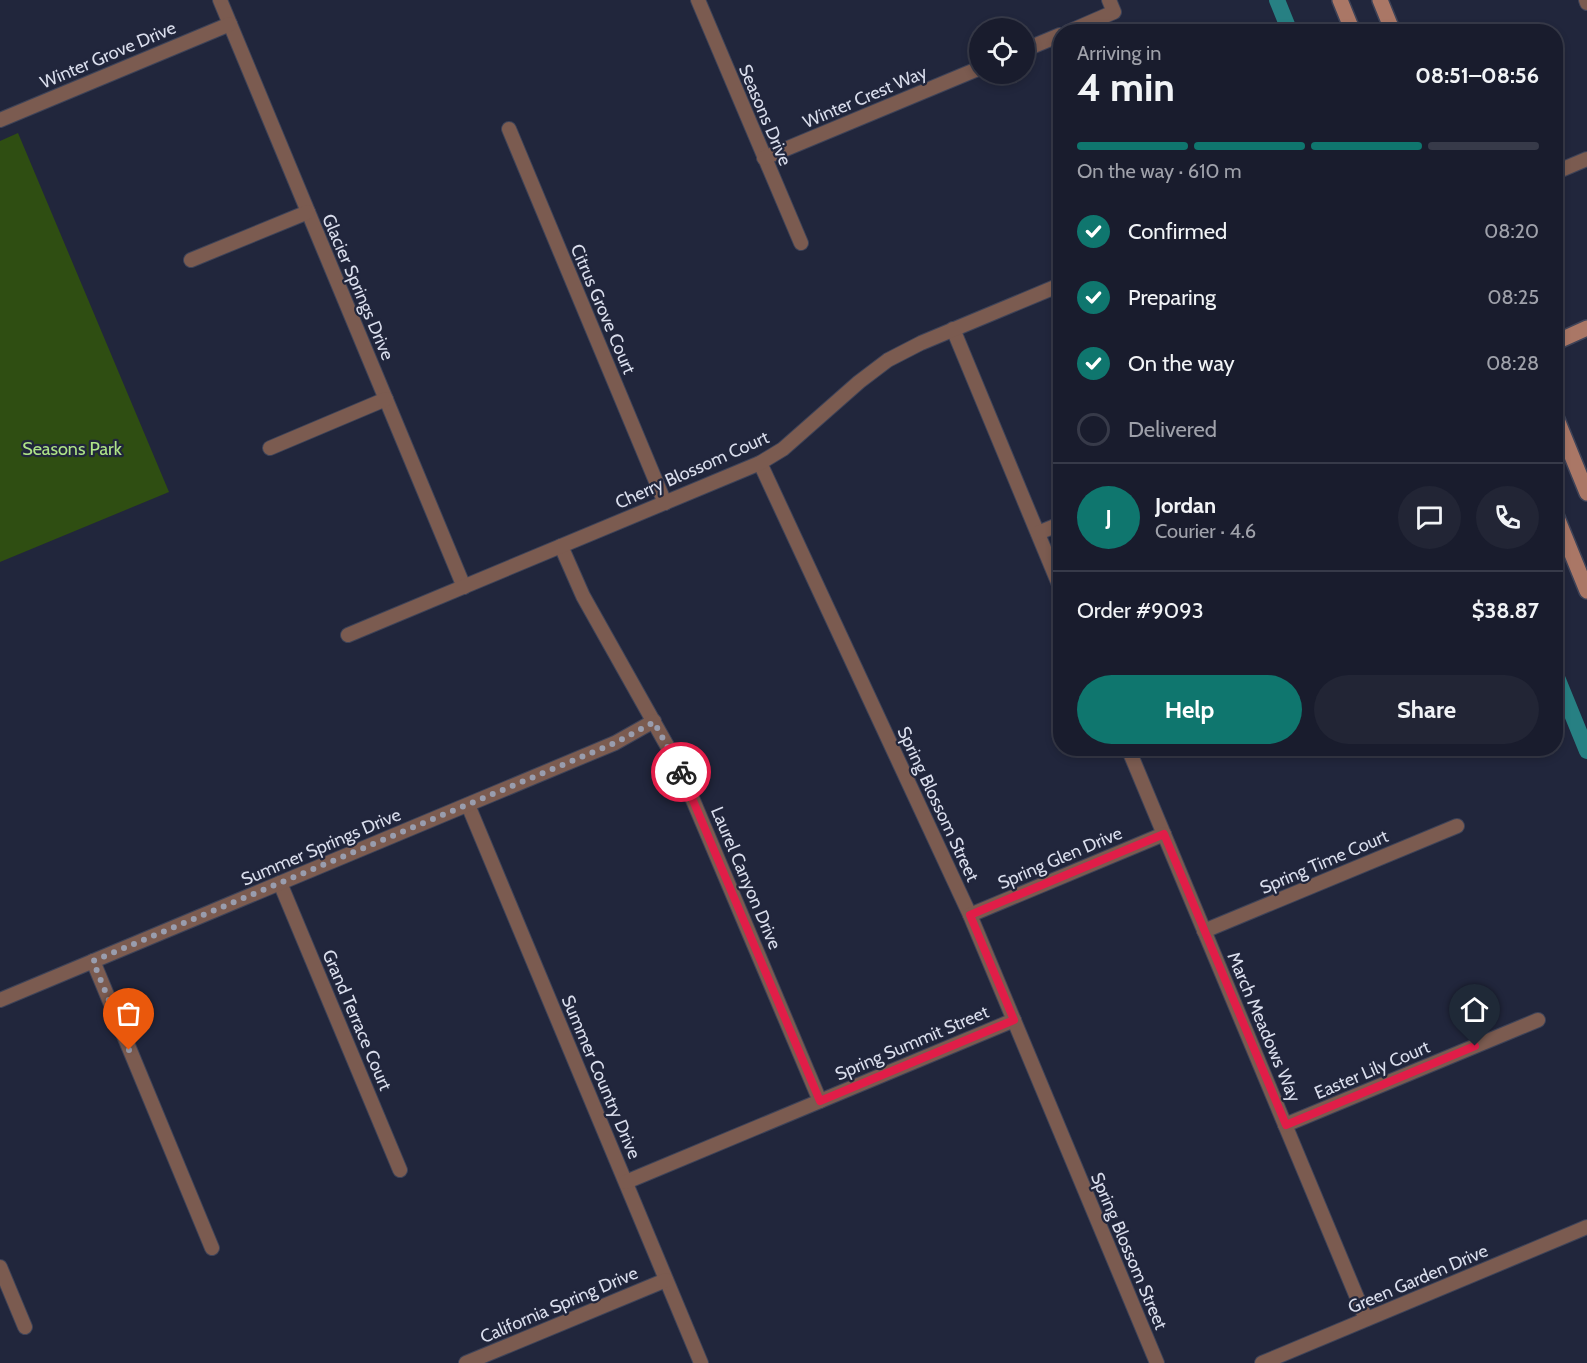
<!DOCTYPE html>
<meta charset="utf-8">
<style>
:root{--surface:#191c2d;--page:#222535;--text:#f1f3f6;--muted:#9fa1aa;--line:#373a49;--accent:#0f766e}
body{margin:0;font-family:Cabin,sans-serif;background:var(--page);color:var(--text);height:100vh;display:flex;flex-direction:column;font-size:22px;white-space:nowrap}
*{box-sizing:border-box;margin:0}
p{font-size:20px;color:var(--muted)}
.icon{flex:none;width:33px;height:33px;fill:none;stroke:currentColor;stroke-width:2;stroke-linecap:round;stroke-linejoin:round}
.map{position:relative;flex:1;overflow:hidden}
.sheet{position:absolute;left:1053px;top:24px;width:510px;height:732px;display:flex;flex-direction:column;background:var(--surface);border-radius:24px;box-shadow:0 3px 9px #0003,0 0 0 2px var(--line)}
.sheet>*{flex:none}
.tools{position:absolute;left:969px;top:18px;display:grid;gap:12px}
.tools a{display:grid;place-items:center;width:66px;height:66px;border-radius:50%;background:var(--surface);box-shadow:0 3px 9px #0003,0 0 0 2px var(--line);font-size:30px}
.pin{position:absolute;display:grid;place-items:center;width:51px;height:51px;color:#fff;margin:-62px -26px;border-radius:50% 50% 50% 0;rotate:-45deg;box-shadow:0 0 6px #0007}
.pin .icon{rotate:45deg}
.courier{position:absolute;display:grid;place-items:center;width:60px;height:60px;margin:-30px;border:4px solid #e11d48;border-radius:50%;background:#fff;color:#222;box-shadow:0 2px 8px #0007}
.summary em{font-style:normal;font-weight:700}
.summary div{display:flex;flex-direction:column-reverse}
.summary{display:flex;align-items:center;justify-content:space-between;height:102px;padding:0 24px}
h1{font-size:39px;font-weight:700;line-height:45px}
.bar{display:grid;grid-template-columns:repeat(4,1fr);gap:9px 6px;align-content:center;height:72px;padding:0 24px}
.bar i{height:8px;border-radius:4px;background:var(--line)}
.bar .current{background:var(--accent)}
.bar p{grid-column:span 4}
.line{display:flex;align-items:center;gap:15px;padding:0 24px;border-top:2px solid var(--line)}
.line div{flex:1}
.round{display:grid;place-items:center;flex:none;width:63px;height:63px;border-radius:32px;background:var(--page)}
ol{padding:0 24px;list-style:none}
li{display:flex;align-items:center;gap:18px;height:66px}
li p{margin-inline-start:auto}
li .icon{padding:6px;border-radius:50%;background:var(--accent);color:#fff;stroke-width:4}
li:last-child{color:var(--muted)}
li i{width:33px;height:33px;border:3px solid var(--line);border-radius:50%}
.primary-button{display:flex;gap:12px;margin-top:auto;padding:12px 24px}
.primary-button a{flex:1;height:69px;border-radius:36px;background:var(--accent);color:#fff;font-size:24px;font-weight:700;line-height:69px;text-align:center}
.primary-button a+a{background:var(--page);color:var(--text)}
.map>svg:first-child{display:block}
</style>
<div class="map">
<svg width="1587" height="1363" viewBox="0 0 1587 1363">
<rect width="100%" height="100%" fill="#21263c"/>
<polygon fill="#2f4e12" points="18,133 169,492 0,562 0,141"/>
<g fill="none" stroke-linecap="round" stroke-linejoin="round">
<g stroke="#278083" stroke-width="16">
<polyline points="1277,0 1290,32"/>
<polyline points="1556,675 1587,751"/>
</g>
<g stroke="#3e4358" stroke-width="16">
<g id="street">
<polyline points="220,0 464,587"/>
<polyline points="698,0 801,243"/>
<polyline points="1586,0 1587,3"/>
<polyline points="1068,32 1114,12 1109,0"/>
<polyline points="1024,50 1060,35"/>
<polyline points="0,120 230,24"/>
<polyline points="509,129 665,503"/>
<polyline points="764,158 980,68"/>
<polyline points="1556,172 1587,159"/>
<polyline points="191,260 308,212"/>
<polyline points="953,329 1060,587"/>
<polyline points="270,448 386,399"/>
<polyline points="760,463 970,915 1157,1363"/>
<polyline points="1038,533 1060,524"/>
<polyline points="561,546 583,596 679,767 820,1101"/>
<polyline points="348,635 760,463 783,449 859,382 888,360 921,343 1060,285"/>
<polyline points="1128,748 1366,1319"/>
<polyline points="468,805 701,1363"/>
<polyline points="280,883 400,1170"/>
<polyline points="970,915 1164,834"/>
<polyline points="1204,931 1457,826"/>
<polyline points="93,961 212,1248"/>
<polyline points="0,1000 615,743 654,721"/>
<polyline points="1285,1125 1538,1020"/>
<polyline points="626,1182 1014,1020"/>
<polyline points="0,1267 25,1327"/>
<polyline points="466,1363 666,1280"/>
<polyline points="1262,1363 1587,1227"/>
</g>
</g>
<g stroke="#3e4358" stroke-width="18">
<g id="secondary">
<polyline points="1340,0 1353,32"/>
<polyline points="1380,0 1393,32"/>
<polyline points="1556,342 1587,328"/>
<polyline points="1556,417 1587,493"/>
<polyline points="1556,515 1587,591"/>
</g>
</g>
<use href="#street" stroke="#7b5b50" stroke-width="14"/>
<use href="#secondary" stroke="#a76" stroke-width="15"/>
</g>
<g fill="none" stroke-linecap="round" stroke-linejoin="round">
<polyline stroke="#999dae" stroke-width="6" stroke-dasharray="0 10.8" points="129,1050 93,961 615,743 654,722 681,772"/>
<polyline stroke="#e11d48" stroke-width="8" points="681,772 820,1101 1014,1020 970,915 1164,834 1286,1125 1475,1046"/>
</g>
<g text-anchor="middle" stroke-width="4.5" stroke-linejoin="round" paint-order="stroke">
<g font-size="18" fill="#d9ddec" stroke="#21263c">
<text transform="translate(108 55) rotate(-23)" y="6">Winter Grove Drive</text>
<text transform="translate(865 97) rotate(-23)" y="6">Winter Crest Way</text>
<text transform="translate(765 115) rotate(67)" y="6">Seasons Drive</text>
<text transform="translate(358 287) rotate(67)" y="6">Glacier Springs Drive</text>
<text transform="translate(603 309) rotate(67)" y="6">Citrus Grove Court</text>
<text transform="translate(692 470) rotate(-24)" y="6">Cherry Blossom Court</text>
<text transform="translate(938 804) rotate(65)" y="6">Spring Blossom Street</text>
<text transform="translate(321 847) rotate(-23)" y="6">Summer Springs Drive</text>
<text transform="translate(1060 858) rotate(-23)" y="6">Spring Glen Drive</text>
<text transform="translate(1324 862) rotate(-23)" y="6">Spring Time Court</text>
<text transform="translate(746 878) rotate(67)" y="6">Laurel Canyon Drive</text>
<text transform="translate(357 1020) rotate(67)" y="6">Grand Terrace Court</text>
<text transform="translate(1264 1027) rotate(67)" y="6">March Meadows Way</text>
<text transform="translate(912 1043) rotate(-23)" y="6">Spring Summit Street</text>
<text transform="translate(1372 1070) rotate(-23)" y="6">Easter Lily Court</text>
<text transform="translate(601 1077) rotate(67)" y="6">Summer Country Drive</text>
<text transform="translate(1129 1251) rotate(67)" y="6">Spring Blossom Street</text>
<text transform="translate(1418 1279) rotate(-23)" y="6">Green Garden Drive</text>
<text transform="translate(559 1305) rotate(-23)" y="6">California Spring Drive</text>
</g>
<g font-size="18" fill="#aee387" stroke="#21263c">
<text x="72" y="455">Seasons Park</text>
</g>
</g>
</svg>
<div class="tools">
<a><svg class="icon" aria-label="locate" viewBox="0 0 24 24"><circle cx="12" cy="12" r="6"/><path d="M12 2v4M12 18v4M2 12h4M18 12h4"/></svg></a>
</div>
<div class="pin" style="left:129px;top:1050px;background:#ea580c"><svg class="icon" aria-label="bag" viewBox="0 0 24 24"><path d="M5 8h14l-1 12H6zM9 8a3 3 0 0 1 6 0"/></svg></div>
<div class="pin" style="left:1475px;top:1046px;background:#1f2937"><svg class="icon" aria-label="home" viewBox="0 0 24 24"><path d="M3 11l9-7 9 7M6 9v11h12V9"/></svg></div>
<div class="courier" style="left:681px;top:772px"><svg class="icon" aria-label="bike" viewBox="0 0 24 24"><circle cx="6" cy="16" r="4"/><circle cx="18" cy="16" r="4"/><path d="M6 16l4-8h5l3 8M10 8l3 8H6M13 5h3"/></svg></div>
<section class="sheet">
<div class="summary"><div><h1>4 min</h1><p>Arriving in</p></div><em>08:51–08:56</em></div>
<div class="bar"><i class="current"></i><i class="current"></i><i class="current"></i><i></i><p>On the way · 610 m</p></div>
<ol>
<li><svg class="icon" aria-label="check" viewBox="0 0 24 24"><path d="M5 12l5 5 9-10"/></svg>Confirmed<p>08:20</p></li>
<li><svg class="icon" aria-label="check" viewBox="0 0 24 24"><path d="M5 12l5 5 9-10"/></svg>Preparing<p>08:25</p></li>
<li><svg class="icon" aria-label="check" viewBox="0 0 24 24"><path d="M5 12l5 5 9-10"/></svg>On the way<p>08:28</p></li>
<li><i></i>Delivered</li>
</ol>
<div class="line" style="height:108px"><b class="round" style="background:var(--accent);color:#fff">J</b><div><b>Jordan</b><p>Courier · 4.6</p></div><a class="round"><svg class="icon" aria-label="chat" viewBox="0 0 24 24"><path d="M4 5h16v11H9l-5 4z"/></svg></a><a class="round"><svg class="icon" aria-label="phone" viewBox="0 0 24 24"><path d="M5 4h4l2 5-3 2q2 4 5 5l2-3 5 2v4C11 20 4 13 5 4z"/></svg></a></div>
<div class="line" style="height:78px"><div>Order #9093</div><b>$38.87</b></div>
<div class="primary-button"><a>Help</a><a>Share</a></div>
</section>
</div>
